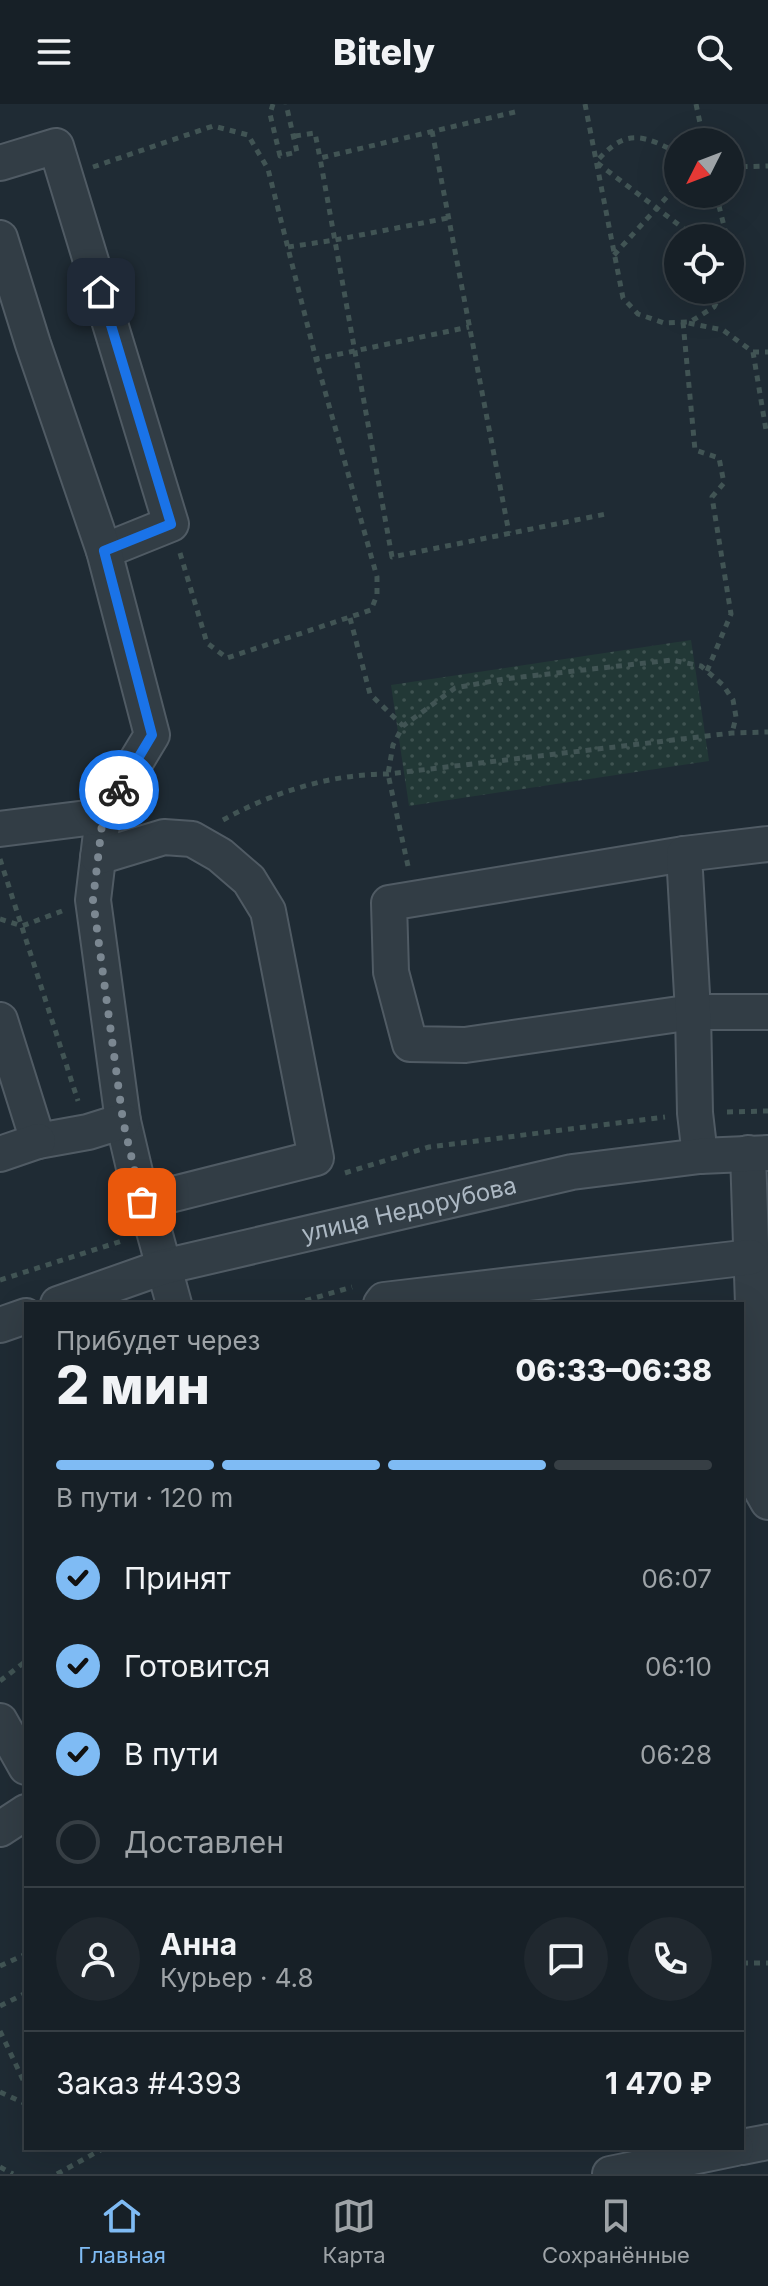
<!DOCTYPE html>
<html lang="ru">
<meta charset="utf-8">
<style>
:root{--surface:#172027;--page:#20282f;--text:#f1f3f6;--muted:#9ea3a7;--line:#363e44;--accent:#7fbbf4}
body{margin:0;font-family:Inter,sans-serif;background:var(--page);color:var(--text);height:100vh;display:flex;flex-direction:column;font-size:30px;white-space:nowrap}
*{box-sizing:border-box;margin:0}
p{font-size:26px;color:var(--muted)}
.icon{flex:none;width:44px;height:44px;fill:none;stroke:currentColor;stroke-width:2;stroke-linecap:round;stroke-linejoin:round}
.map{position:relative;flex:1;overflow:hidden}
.sheet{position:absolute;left:24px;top:1198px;width:720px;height:848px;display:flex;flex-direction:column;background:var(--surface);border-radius:0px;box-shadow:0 8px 32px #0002,0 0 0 2px var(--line)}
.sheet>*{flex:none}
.needle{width:52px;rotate:228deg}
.buttons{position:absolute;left:664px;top:24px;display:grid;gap:16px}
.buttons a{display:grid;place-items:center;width:80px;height:80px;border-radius:50%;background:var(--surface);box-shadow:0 8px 32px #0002,0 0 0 2px var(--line);font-size:40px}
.pin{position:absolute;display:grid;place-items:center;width:68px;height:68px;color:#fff;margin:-34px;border-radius:16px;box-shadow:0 4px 12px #0006}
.courier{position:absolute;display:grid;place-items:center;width:80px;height:80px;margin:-40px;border:6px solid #1a73e8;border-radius:50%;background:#fff;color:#222;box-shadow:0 2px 10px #0007}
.summary em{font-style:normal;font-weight:800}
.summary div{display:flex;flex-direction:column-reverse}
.summary{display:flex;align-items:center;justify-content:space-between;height:136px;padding:0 32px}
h1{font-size:52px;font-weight:800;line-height:60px}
.bar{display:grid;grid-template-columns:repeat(4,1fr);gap:12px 8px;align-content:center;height:96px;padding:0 32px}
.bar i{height:10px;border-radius:6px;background:var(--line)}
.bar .selected{background:var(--accent)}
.bar p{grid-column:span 4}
.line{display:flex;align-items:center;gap:20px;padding:0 32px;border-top:2px solid var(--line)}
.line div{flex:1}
.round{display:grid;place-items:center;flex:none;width:84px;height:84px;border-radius:42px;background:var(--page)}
ol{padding:0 32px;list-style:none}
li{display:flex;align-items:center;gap:24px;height:88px}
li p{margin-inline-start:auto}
li .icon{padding:8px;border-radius:50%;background:var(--accent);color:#111;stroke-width:4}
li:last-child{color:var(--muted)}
li i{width:44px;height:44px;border:4px solid var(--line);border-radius:50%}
header{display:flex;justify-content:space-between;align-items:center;height:104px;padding:0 32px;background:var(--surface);font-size:36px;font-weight:800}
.menu{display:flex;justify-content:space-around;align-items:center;height:112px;border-top:2px solid var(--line);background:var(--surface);font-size:22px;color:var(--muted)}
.menu a{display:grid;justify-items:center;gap:4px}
.menu .selected{color:var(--accent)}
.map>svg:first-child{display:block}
</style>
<header><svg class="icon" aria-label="menu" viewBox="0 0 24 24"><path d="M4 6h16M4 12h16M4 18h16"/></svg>Bitely<svg class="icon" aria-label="search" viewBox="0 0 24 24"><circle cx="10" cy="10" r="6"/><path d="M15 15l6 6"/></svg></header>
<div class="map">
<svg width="768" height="2070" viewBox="0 0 768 2070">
<defs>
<pattern id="park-dots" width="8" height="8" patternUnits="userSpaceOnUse" patternTransform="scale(2)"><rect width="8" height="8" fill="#223836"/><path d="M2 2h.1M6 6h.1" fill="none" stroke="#3f5351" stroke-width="1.8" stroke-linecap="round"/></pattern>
</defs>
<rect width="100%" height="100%" fill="#1f2b34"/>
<polygon fill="url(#park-dots)" points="691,536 709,657 409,702 391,581"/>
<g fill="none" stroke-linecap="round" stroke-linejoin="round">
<g stroke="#505b64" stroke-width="38">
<g id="minor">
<polyline points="0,59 56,42 171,420 104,447"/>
<polyline points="0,134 33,240 104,447 152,631 103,712 93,796 123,1017 142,1098 154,1127 174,1200"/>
<polyline points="0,725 103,712"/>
<polyline points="684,750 389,799 391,868 410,940 465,941 693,908 768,908"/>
<polyline points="98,753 164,733 192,735 220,751 249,776 268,807 316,1054 142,1098"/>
<polyline points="0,916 38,1037 88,1028 123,1017"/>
<polyline points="748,1049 759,1382 768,1398"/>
<polyline points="0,1050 38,1037"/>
<polyline points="700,1052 695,1009 693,908 684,750 768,740"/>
<path id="s1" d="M58 1200 163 1163 572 1068 700 1052 768 1049"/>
<polyline points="381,1200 384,1196 751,1153"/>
<polyline points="0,1221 26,1212"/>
<polyline points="0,1617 26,1663"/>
<polyline points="0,1725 26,1708"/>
<polyline points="742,2043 768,2038"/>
<polyline points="610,2070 736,2044"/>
</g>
</g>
<g stroke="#415454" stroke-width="5" stroke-dasharray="6 6" stroke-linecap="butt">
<polyline points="273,0 270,10 280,52 297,48 286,0"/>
<polyline points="585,0 623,194 638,210 664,219 690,218 714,203 723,186"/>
<polyline points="696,0 704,38"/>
<polyline points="515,8 320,54 392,453 606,410"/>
<polyline points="432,27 509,429"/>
<polyline points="295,32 315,29 320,54"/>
<polyline points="730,61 734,63 768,62"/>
<polyline points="93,63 213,22 248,31 268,65 316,255 469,223"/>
<polyline points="716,90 727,134"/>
<polyline points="288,143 335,136 448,114"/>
<path d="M614 151 676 83V66L668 44C635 27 620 31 596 58L696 134"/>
<polyline points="753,248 768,248"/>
<polyline points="180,449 207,539 227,554 371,506 377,491 377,473 316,255"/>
<polyline points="350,514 370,590 403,622"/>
<polyline points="707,567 731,510 712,393 724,379 719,354 695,346 683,218 723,226 753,248 766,326 768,326"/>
<path d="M223 716C273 688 331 670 388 670L732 629 768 628"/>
<polyline points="0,755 78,997"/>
<polyline points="408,762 388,670 393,641 403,622 455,584 504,575 672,556 701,562 723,581 733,596 736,613 732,629"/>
<polyline points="0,815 22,822 62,807"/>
<polyline points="727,1008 768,1007"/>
<polyline points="345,1069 429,1043 665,1013"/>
<polyline points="0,1176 125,1136"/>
<polyline points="294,1200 352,1183"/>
<polyline points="0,1577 26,1557"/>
<polyline points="742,1859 768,1859"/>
<polyline points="0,1862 26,1850"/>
<polyline points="0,1902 26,1889"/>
<polyline points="0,1927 26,1982"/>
<polyline points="0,1988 26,2000"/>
<polyline points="0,2063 13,2070"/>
<polyline points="57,2070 104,2044"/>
</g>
<use href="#minor" stroke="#323d45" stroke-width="34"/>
</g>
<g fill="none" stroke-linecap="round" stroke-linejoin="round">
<polyline stroke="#7b8791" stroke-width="8" stroke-dasharray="0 14.4" points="119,686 103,712 93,796 123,1017 142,1098"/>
<polyline stroke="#1a73e8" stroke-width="10" points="101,188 171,420 104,447 152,631 119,686"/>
</g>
<g text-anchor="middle" stroke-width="6" stroke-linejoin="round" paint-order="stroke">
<g font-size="24" fill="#acb8c3" stroke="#18222a">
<text dy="8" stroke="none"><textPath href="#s1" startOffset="364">улица Недорубова</textPath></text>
</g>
</g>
</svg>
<div class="buttons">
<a><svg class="needle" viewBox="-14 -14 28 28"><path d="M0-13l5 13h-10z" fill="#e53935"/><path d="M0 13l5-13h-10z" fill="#9ea3a7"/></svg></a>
<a><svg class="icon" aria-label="locate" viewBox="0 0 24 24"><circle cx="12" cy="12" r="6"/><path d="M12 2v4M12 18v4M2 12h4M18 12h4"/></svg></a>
</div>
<div class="pin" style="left:142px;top:1098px;background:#ea580c"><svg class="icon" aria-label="bag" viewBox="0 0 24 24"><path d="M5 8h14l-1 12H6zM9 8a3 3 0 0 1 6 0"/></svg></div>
<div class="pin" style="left:101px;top:188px;background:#1f2937"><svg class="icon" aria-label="home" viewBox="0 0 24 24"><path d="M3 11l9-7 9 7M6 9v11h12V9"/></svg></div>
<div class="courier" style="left:119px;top:686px"><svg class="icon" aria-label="bike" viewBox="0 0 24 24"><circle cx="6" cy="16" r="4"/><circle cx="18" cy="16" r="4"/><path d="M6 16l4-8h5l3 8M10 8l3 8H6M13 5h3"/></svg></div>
<section class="sheet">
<div class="summary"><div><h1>2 мин</h1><p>Прибудет через</p></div><em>06:33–06:38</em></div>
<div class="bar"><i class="selected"></i><i class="selected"></i><i class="selected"></i><i></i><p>В пути · 120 m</p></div>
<ol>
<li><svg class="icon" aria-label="check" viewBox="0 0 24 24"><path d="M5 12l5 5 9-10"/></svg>Принят<p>06:07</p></li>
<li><svg class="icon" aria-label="check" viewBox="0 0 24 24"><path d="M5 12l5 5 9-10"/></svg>Готовится<p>06:10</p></li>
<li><svg class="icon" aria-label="check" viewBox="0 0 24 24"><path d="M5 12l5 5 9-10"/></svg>В пути<p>06:28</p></li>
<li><i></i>Доставлен</li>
</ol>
<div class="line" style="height:144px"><a class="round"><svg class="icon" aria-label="person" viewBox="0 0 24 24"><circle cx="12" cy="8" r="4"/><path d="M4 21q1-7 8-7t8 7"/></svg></a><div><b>Анна</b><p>Курьер · 4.8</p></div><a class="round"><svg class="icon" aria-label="chat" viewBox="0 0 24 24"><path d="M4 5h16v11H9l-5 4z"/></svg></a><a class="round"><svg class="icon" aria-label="phone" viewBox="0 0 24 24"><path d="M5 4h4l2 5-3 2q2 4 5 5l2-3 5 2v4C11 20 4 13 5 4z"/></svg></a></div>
<div class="line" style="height:104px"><div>Заказ #4393</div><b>1 470 ₽</b></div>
</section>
</div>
<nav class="menu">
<a class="selected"><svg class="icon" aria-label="home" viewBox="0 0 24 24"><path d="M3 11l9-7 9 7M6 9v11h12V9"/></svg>Главная</a>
<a><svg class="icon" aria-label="map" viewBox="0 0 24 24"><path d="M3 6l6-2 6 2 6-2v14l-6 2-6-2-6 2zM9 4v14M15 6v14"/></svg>Карта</a>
<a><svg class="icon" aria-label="saved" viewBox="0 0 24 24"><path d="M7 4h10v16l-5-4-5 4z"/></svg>Сохранённые</a>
</nav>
